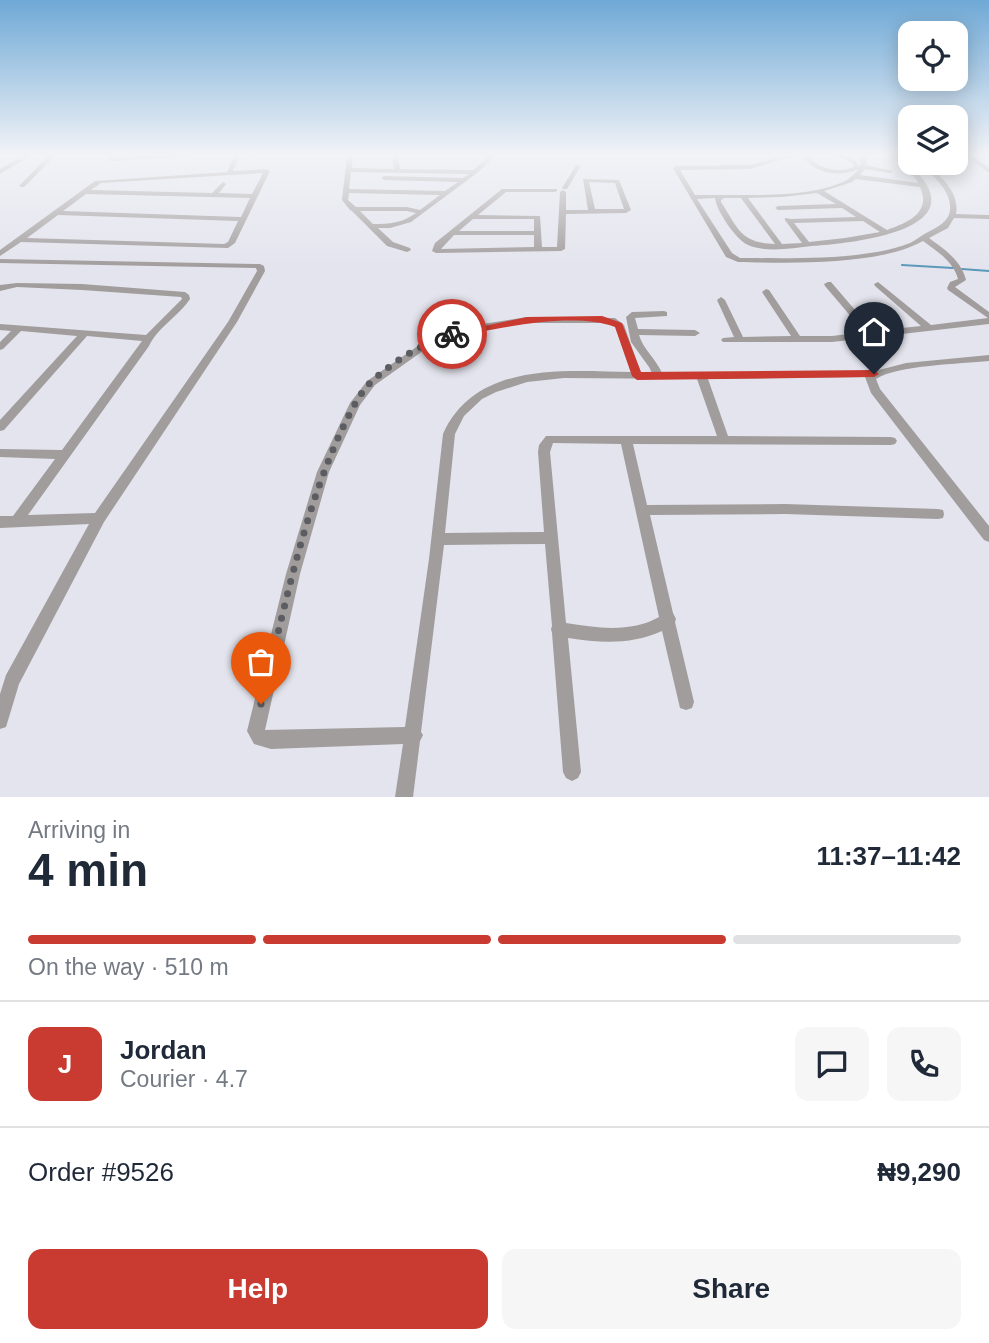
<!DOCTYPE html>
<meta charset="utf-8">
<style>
:root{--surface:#fff;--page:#f6f6f7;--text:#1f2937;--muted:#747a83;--line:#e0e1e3;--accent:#c93b30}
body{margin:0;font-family:Arial,sans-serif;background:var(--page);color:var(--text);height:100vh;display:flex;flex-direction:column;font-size:26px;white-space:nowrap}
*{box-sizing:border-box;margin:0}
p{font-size:23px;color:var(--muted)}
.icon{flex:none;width:38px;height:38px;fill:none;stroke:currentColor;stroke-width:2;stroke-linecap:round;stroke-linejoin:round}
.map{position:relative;height:797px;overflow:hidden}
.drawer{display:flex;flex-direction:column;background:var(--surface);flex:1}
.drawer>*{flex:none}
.fabs{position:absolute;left:898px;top:21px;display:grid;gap:14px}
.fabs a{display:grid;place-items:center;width:70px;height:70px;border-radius:14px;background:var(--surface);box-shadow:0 4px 18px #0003;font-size:35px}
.pin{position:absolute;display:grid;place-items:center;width:60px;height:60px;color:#fff;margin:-72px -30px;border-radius:50% 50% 50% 0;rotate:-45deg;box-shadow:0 0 7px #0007}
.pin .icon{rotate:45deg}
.courier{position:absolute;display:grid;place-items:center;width:70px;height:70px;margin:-35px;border:5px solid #c93b30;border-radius:50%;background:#fff;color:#222;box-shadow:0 2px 9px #0007}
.head em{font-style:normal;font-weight:700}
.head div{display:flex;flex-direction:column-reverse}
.head{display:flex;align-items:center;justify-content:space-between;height:119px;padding:0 28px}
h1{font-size:46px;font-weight:700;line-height:52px}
.bar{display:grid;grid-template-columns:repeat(4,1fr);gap:10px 7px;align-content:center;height:84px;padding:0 28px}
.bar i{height:9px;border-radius:5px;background:var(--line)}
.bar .selected{background:var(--accent)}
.bar p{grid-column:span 4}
.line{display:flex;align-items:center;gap:18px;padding:0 28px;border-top:2px solid var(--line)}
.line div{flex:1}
.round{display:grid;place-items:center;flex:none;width:74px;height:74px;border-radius:14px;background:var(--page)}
.button{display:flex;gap:14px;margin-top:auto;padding:14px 28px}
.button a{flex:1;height:80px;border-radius:14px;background:var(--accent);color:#fff;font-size:28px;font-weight:700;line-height:80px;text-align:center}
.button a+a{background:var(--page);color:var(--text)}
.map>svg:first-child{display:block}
</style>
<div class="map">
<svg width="989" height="797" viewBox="0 0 989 797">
<rect width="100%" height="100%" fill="#e3e4ed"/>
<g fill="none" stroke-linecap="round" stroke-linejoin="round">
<g stroke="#5b98ba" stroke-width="2">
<polyline points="902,265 953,268"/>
<polyline points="962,269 989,271"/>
</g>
<g fill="#a29d9d" fill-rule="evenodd">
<polygon points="24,155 32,155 0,174 0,169"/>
<polygon points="49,155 56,155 24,187 20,187 20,185"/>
<polygon points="152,155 204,155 111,161 108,159 111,157"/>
<path d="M234 155H240L233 171 267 169 270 171 235 243 228 248 21 242 0 256V250L95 181 227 172ZM263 173 252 194 219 193 226 184 223 182 212 193 91 190 101 183ZM86 194 250 198 241 217 63 211ZM58 215 238 221 228 242 224 244 27 238Z"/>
<path d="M347 155H353L352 168 394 169 392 155H398L400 169 473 170 490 155H497L477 173 411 222 390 228H378L393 242 410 248 411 250 407 252 387 246 352 211 350 210 342 200ZM351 172 469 174 463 178 384 176 381 178 384 180 458 182 445 191 349 189ZM349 193 440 195 420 210 407 207H356L348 200ZM360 211H407L416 213C402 223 390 224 373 224Z"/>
<path d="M786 155H797L750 169 680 170 695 195C737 194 810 200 847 180 851 177 855 173 859 169 841 177 818 175 804 158L806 155H813L810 158C822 170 838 173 854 167L852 163 836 155C846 155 855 158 860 167L861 155H867L866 165 893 171 890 173 865 169 860 175 918 183 916 179 891 155H898C910 167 928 179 931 196 938 236 838 244 812 246 792 248 767 253 748 245 736 240 716 210 715 198L697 199 732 253 740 258C788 258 865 261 910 243 916 240 922 235 928 232 942 225 954 218 949 200 945 184 930 174 919 163H925C940 175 960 192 956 214L989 215V219L954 218 948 228 929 238C944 249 961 260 966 280L955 287 989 312V324L832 342H723L721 340 723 338 734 337 717 300 721 297 725 300 743 337 791 336 762 292 766 289 769 290 800 336H832L864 332 825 286 824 284 828 282H831L873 331 921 326 875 286 874 284 878 282 931 325 988 318 948 290 947 288 950 282 958 279C953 261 938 252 923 241 878 266 789 263 738 262L726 257 673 168 676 166 750 165ZM856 179 920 187C932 213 907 223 887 230L824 191 852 182ZM817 193 836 204 778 206 775 208 778 210 842 208 856 217 791 219 785 218V220L802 243 782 244 748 198 782 197ZM724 198H741L775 244C740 243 738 228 721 202V200ZM863 221 880 232 845 238 809 242 794 223Z"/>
<polygon points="964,155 971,155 989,168 989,173"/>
<polygon points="576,165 581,166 567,189 563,189 562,188"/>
<path d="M583 179 619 180 631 210 626 213 566 214 565 249 561 251 436 253 432 251 435 243 502 189H557V191L555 192H506L478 215 540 216 542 247H557L560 192 563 190 566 192V210H588ZM589 182 615 183 624 209H595ZM473 219H534V231H459ZM454 235H534V247L441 249Z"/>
<path d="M0 259 260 264 264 266 265 271 237 322 104 522 19 684 6 727 0 729V694L6 675 89 524 0 528V516H13L55 459 0 457V449L62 450 142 341 87 336 4 430 0 431V420L77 336 21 331 3 349 0 350V342L11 331 0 330V324L146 335 182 299 181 297 82 290 17 287 0 291V285L17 283 82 284 185 292 189 295 190 299C179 316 158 327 149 346L28 515 95 513 228 322 257 271 256 268 0 263Z"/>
<path d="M664 311 667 312V316L635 318 638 329 695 330 700 333 695 336 639 335C643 349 656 359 662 373L875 371 906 363 989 355V361C961 364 897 365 876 379L880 389 989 526V542L984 540 871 393 865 377 708 379 728 436 891 437 895 438 897 441 895 444 891 445 633 444 647 505 785 504 938 509 943 510 944 514 943 518 938 519 785 514 650 515 673 613 676 619 675 622 694 702 692 708 686 710 680 708 662 631C631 645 601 643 568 638L581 772 578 778 572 781 566 778 563 772 552 633 551 629 552 626 545 544 444 545 421 732 423 735 420 741 413 797H395L403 744 271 749 254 744 247 731 286 574 317 472 350 403 367 381 428 339 469 326 527 317 615 318 624 325 641 373H652L649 367 631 342 626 317 632 312ZM527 323H610L615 326 631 372C564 371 476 361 443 434L429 559 405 727 265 730 300 574 329 472 360 405 375 385 434 343 470 332ZM564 378 697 379 717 436H546L539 445 538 452 544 532 445 533 455 434 464 416 482 399 496 392 527 382ZM553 443 621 444 659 617C631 633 597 628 566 623L550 452Z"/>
</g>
</g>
<linearGradient id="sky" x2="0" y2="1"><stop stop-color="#6fa9d6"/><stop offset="0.58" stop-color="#f2f3f7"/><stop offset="1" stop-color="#f2f3f7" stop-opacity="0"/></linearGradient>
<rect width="989" height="267" fill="url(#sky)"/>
<path fill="#c93b30" d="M602 316 622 323 641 372 874 370 879 374 874 377 637 380 632 376 615 327C571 311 497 329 452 337L447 334 527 317Z"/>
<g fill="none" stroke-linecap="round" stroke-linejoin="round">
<path stroke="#5c5d62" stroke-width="7" stroke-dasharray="0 12.6" d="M261 704C283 615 301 522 338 438 347 419 356 398 370 383 392 362 423 343 452 334"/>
</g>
</svg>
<div class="fabs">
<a><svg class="icon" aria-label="locate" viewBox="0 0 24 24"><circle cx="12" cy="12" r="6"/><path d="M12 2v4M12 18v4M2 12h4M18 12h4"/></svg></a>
<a><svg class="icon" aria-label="layers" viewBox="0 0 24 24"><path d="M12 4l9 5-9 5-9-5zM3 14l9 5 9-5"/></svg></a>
</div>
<div class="pin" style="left:261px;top:704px;background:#ea580c"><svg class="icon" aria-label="bag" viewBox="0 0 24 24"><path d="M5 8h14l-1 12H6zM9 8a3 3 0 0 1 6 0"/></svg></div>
<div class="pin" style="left:874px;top:374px;background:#1f2937"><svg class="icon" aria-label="home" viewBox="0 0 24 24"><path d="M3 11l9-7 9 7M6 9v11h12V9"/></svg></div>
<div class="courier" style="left:452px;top:334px"><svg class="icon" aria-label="bike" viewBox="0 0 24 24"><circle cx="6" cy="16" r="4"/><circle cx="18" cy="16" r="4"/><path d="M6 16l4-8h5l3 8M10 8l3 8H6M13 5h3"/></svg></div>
</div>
<section class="drawer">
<div class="head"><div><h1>4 min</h1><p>Arriving in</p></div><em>11:37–11:42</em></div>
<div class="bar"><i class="selected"></i><i class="selected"></i><i class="selected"></i><i></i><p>On the way · 510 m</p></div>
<div class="line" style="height:126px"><b class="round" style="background:var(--accent);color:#fff">J</b><div><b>Jordan</b><p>Courier · 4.7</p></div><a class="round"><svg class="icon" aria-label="chat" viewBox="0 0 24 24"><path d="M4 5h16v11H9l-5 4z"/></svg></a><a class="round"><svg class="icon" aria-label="phone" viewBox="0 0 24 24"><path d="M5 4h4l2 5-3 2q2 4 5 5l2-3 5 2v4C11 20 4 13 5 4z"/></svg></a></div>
<div class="line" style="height:91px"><div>Order #9526</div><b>₦9,290</b></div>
<div class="button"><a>Help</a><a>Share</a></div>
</section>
